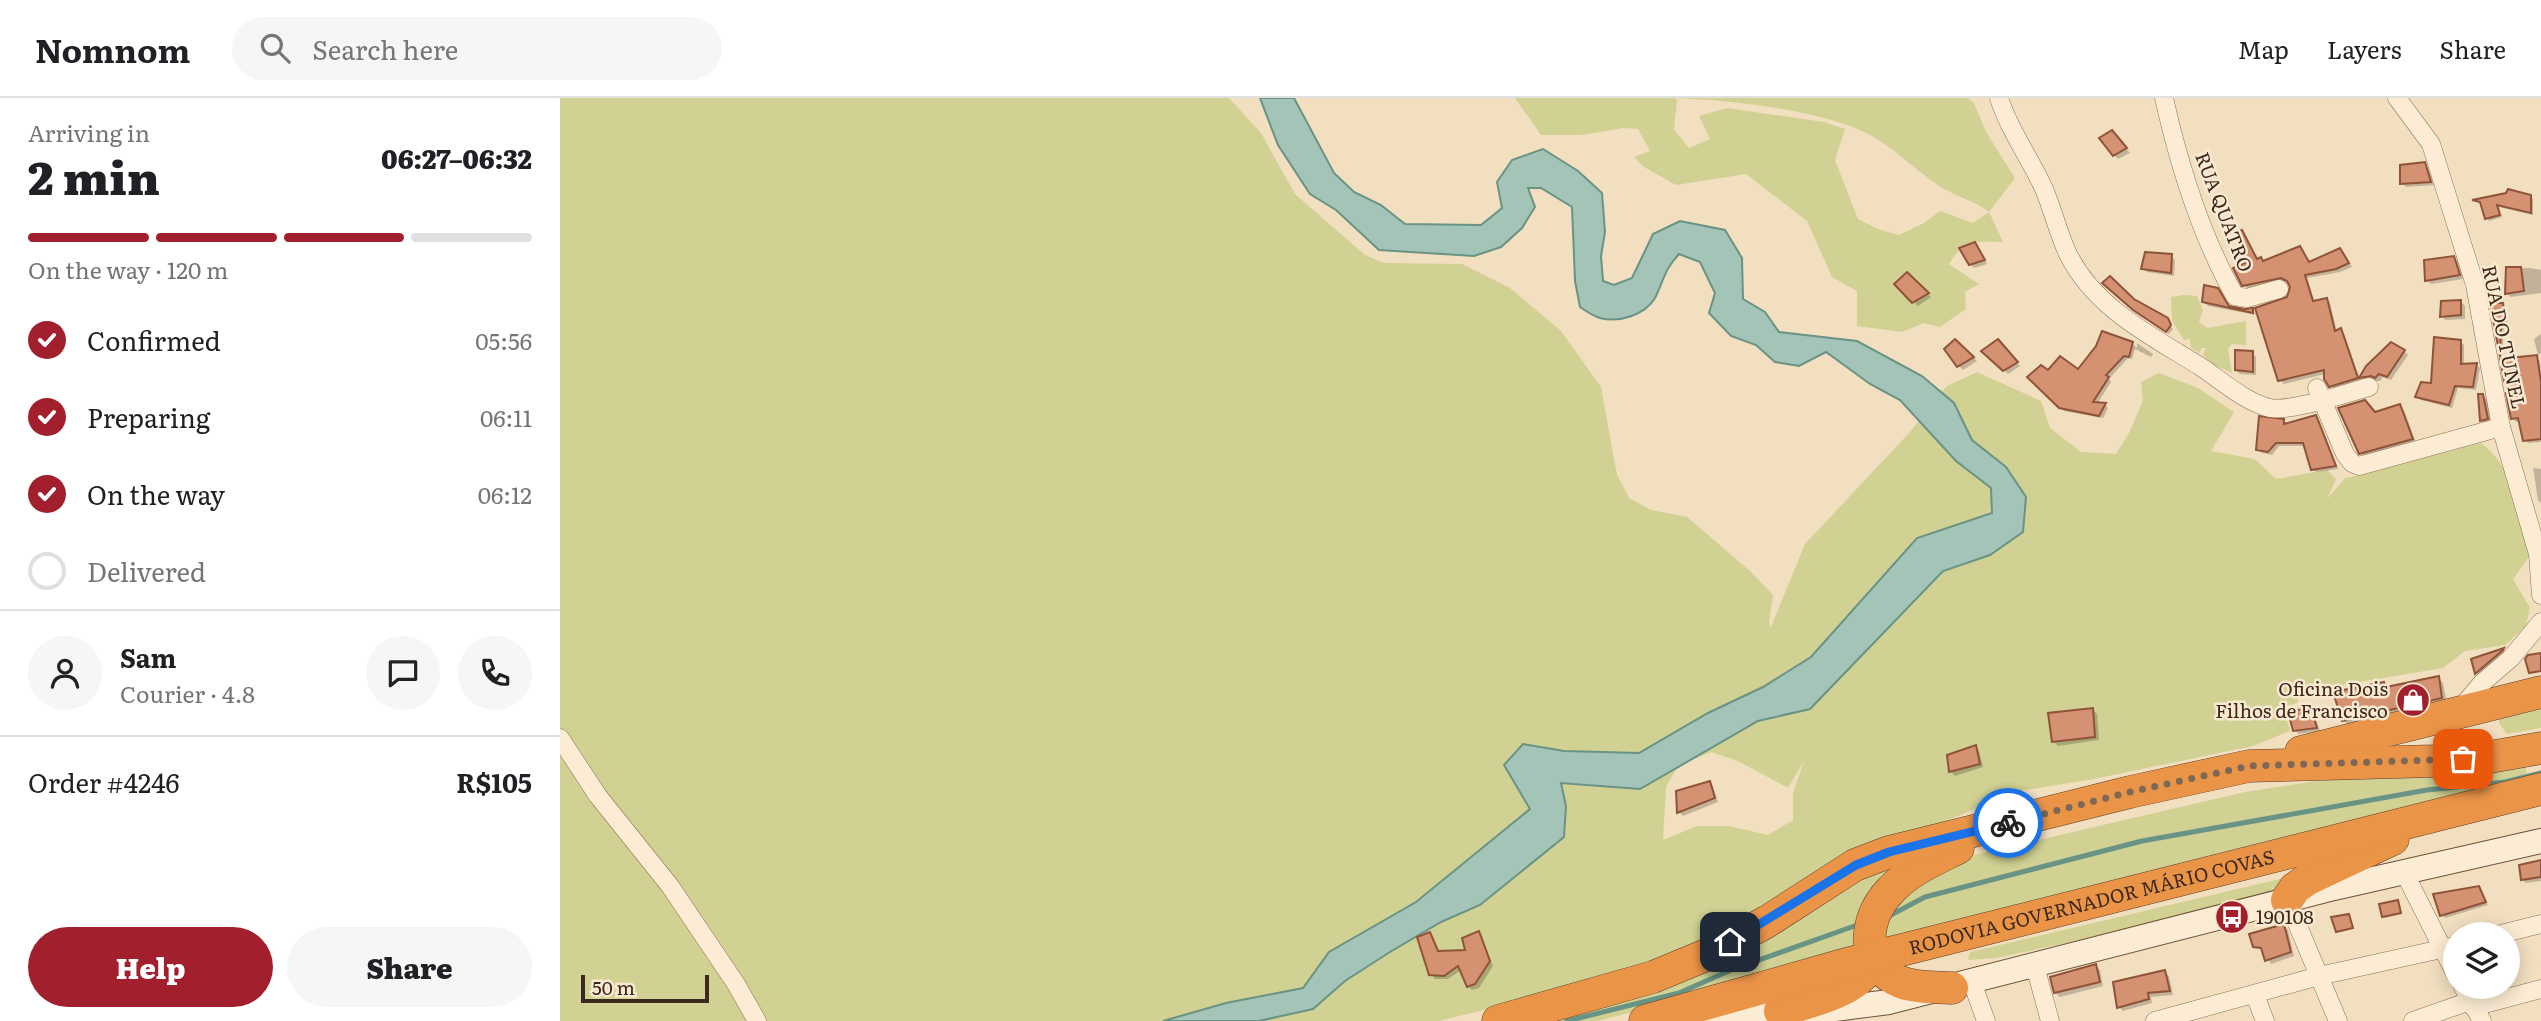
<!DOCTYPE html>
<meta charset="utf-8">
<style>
:root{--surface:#fff;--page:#f6f6f6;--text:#202124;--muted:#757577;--line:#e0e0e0;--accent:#a2202d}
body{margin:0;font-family:Literata,serif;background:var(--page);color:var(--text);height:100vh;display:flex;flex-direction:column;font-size:26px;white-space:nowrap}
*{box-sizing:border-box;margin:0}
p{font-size:23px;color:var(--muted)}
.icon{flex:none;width:38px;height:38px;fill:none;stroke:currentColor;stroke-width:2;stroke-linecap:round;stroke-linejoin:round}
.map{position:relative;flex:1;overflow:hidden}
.panel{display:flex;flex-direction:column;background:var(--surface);width:560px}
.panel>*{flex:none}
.buttons{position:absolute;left:1883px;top:824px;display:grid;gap:14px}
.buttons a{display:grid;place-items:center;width:77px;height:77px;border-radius:50%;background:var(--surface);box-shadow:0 4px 18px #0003;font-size:35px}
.scale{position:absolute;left:21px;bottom:18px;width:128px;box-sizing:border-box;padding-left:7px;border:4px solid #3c281c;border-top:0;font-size:19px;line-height:24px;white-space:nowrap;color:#3c281c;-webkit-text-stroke:5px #f9e9d1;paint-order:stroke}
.pin{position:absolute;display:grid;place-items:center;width:60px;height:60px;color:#fff;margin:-30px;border-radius:14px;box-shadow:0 4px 10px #0006}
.courier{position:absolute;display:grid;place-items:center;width:70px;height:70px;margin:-35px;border:5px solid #1a73e8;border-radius:50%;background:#fff;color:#222;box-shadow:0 2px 9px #0007}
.headline em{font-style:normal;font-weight:800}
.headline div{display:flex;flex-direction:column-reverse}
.headline{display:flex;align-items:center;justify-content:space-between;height:119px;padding:0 28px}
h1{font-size:46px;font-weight:800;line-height:52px}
.bar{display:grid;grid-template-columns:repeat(4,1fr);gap:10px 7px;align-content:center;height:84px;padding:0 28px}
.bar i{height:9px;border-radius:5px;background:var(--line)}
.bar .active{background:var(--accent)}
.bar p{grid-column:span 4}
.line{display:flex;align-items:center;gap:18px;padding:0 28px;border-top:2px solid var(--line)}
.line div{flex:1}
.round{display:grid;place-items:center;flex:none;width:74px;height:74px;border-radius:37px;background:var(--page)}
ol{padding:0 28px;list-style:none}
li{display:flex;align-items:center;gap:21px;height:77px}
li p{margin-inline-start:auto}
li .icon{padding:7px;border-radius:50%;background:var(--accent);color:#fff;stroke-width:4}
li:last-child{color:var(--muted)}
li i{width:38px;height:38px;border:4px solid var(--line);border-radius:50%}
.primary-button{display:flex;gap:14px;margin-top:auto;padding:14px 28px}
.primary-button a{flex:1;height:80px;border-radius:42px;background:var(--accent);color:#fff;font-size:28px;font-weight:800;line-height:80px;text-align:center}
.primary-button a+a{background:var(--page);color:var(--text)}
header{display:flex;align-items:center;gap:42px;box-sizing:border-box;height:98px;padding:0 35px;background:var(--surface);border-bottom:2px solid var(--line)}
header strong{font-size:33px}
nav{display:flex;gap:38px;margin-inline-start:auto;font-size:24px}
.search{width:490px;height:63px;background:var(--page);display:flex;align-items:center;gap:18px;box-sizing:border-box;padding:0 24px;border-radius:38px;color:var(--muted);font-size:26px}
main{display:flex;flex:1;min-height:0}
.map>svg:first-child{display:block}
</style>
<header>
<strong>Nomnom</strong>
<div class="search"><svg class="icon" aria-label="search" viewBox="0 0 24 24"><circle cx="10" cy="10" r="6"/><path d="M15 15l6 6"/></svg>Search here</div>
<nav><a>Map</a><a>Layers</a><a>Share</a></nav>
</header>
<main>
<section class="panel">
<div class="headline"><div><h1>2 min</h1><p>Arriving in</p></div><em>06:27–06:32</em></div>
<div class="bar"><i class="active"></i><i class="active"></i><i class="active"></i><i></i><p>On the way · 120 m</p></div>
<ol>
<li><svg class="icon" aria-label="check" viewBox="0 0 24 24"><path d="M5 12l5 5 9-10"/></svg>Confirmed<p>05:56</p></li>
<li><svg class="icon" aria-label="check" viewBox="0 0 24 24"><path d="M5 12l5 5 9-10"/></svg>Preparing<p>06:11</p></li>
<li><svg class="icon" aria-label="check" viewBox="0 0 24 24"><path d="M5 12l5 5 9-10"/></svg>On the way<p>06:12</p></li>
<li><i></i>Delivered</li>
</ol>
<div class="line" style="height:126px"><a class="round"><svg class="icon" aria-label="person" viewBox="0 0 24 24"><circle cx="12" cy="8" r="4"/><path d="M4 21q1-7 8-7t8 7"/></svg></a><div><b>Sam</b><p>Courier · 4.8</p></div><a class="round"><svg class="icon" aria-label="chat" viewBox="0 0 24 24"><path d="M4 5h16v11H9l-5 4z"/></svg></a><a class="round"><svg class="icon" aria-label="phone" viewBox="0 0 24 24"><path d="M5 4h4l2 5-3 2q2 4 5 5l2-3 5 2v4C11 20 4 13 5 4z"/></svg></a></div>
<div class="line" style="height:91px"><div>Order #4246</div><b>R$105</b></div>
<div class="primary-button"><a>Help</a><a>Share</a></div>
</section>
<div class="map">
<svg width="1981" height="923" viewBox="0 0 1981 923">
<rect width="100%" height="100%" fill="#f2dfc0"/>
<g fill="#d0d193" fill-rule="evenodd">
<path d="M0 0H669L701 35 735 96 805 157 824 165 902 166 950 190 1001 233 1041 289 1057 377 1069 400 1091 412 1127 419 1191 474 1213 497 1209 524 1211 529 1245 446 1350 334 1387 288 1417 274 1481 303 1490 330 1521 354 1556 356 1569 335 1583 303 1581 284 1599 275 1638 290 1674 314 1651 353 1695 361 1716 381 1767 372 1776 381 1767 401 1785 380 1809 375 1920 345C1955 367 1960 420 1970 458L1953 481 1970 510 1966 528 1945 547 1905 553 1883 570 1739 594 1737 605 1723 609 1730 633 1693 648 1534 681 1454 694 1377 727 1137 850 1044 882 879 923H0ZM1151 654 1178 663 1228 690 1244 663 1233 695V722L1208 737 1169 728H1137L1103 742 1106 689 1118 668Z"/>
<path d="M955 0H1408L1414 5 1426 34 1455 80 1429 114 1443 144C1415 144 1405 140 1389 166L1419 186 1405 194 1406 211 1380 229 1364 225 1342 234 1297 228V193L1272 179 1247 123 1186 76 1116 87 1084 69 1074 59 1090 53 1078 31 1064 30 1021 37H981ZM1114 0C1168 2 1272 12 1317 41 1341 56 1362 78 1386 92 1401 100 1416 104 1429 114L1413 125 1380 113 1364 125 1339 137 1318 131 1298 121 1275 62 1285 31 1264 24 1167 10 1139 18 1150 41 1129 50 1114 32 1117 2Z"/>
<polygon points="1624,197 1637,198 1643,212 1639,224 1647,230 1686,223 1686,247 1672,246 1668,251 1672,275 1654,267 1643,257 1646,250 1641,250 1640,255 1631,250 1630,241 1624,242 1612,223 1611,199"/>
<polygon points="1981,605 1981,630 1947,636 1939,625 1939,620"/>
<polygon points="1966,668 1967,688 1322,845 1316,831 1338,798 1392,762 1685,694 1782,679"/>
<polygon points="1391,747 1311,799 1295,821 1302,854 1038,923 985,923 1228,828 1333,762"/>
<polygon points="1724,780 1715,791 1687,802 1600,825 1436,860 1408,862 1410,854"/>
</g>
<path fill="#a4c4b7" stroke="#699385" stroke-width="2" d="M700 0H734L774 75 794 94 821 107 845 126 921 127 942 110 937 84 952 62 983 51 1018 73 1042 95 1045 134 1041 158 1043 183 1054 187 1072 180 1093 136 1120 123 1165 132 1182 160 1183 201 1205 214 1219 234 1297 243 1362 278 1394 305 1412 342 1446 369 1466 399 1463 434 1430 457 1383 473 1250 611 1198 623 1080 691 1001 685 1006 708 1004 739 920 807 881 824 830 854 785 883 753 911 699 923H603L666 905 743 890 769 854 856 804 970 711 944 667 963 646 1004 653 1079 655 1148 615 1203 589 1251 559 1357 440 1432 415 1431 390 1396 363 1340 302 1310 286 1266 254 1239 268 1215 264 1196 247 1171 238 1149 215 1155 195 1140 164 1119 156C1104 172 1104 182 1095 200 1085 217 1059 225 1040 220 1033 218 1026 213 1020 209L1015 183 1012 109 981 90H968L975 109 962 130 941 149 914 158 819 152 776 112 750 96 718 47Z"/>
<g fill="#0003">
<polygon points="1556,38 1570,55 1558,61 1554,57"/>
<polygon points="1864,66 1868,70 1874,87 1846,89 1842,85"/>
<polygon points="1948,97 1970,98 1973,101 1973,117 1939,109 1942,119 1929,123 1922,105 1916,103"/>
<polygon points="1682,134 1698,162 1704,165 1740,150 1750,165 1780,152 1784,155 1792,169 1780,174 1747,180 1755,205 1767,201 1770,205 1777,234 1781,232 1784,236 1801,284 1774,291 1765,276 1724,286 1720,282 1731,187 1726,183 1688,191 1684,187 1687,167"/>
<polygon points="1418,150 1427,166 1414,170 1410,166"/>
<polygon points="1611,158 1615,162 1614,178 1587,174 1583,170"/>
<polygon points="1893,160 1898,164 1903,181 1871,186 1867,182"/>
<polygon points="1970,170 1981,172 1981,195 1951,199 1947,195 1948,171"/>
<polygon points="1347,177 1371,199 1358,208 1336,187"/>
<polygon points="1573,202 1607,222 1613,231 1609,236 1578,215"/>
<polygon points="1644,204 1692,212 1696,217 1648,208"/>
<polygon points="1901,204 1905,208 1905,221 1885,222 1882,218"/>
<polygon points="1942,206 1945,210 1948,227 1944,227 1942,259 1932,207"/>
<polygon points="1981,236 1981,255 1978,257 1974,241"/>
<polygon points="1395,243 1417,263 1403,272 1399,268"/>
<polygon points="1438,244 1460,268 1448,276 1424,253"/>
<polygon points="1900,244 1904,247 1904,267 1916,267 1920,270 1916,292 1898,290 1892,310 1861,302 1857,298 1873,287"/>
<polygon points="1572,245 1577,250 1577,245 1593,256 1591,259 1575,251 1572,261 1568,260 1549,281 1551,284 1537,306 1545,307 1548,310 1543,320 1504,313 1470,279 1488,274 1519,274"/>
<polygon points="1844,253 1848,257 1831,282 1823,279 1820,283 1805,283 1801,280 1807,269"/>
<polygon points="1692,255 1696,259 1696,277 1680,276 1676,272"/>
<polygon points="1976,259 1980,263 1981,279 1973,282 1981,293 1981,344 1968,345 1965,342 1961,323 1956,324 1953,320 1953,296"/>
<polygon points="1923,298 1927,302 1931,325 1925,326 1921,322"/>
<polygon points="1840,308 1844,312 1856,345 1805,359 1801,355 1815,316"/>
<polygon points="1755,319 1759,322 1778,371 1756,374 1753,371 1746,348 1719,348 1712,357 1702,355 1698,352 1723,323 1727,327"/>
<polygon points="1973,370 1981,371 1981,405 1978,402"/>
<polygon points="1944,552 1947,555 1920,579 1917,575 1913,562"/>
<polygon points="1878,580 1883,585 1887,605 1789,628 1783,622 1824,586 1828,591"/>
<polygon points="1533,612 1537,616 1539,642 1498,648 1494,644"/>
<polygon points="1750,612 1754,616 1760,633 1739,636 1734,632"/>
<polygon points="1415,649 1419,653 1423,669 1395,678 1391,674 1389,658"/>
<polygon points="1149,685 1153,689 1158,704 1123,718 1119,714"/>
<polygon points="1981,762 1981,783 1966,785 1963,782"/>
<polygon points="1918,789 1928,807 1885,820 1882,817"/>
<polygon points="1837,804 1842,816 1825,820 1824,818"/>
<polygon points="1724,828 1728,832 1734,858 1711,866 1704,853 1695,848"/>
<polygon points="918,835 922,839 933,868 919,890 912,892 908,888 901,872 888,881 875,881 871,876 870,836 880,855 908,854"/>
<polygon points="1536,868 1540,872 1543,888 1500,899 1496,895 1492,880"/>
<polygon points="1605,874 1609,878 1613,897 1591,899 1592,905 1563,913 1559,909"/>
</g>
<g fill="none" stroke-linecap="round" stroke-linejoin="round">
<g stroke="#699385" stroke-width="5">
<polyline points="1327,819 1365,799 1582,743 1867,692 1945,684 1981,675"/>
<polyline points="1007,923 1119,895 1171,872 1300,826"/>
</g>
</g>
<g fill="#d49272" stroke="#8f5339" stroke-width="2">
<polygon points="1552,32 1567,50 1553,58 1539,40"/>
<polygon points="1865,64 1871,84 1840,86 1840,67"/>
<polygon points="1948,91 1971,97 1971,115 1937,107 1940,117 1925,121 1920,104 1912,102 1946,95"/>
<polygon points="1682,132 1697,161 1701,159 1703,163 1740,148 1749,164 1780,150 1789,165 1776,171 1745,177 1753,203 1767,200 1775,233 1781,230 1798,280 1769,289 1764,281 1764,272 1718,283 1695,210 1727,199 1730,189 1727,183 1721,180 1682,188 1673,170 1685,165 1676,134"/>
<polygon points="1415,144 1425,162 1409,167 1399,150"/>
<polygon points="1585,154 1612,156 1611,175 1581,171"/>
<polygon points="1894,158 1900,177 1865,183 1864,162"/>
<polygon points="1946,169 1961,169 1964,193 1945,196"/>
<polygon points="1347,174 1369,195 1352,205 1334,186"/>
<polygon points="1550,178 1574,201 1608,220 1611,227 1606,234 1573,212 1542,185"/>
<polygon points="1644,187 1658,190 1669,208 1685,211 1693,210 1693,215 1642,204"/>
<polygon points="1901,202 1901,217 1880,219 1881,203"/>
<polygon points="1930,205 1943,205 1946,225 1941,225 1940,259"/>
<polygon points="1542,233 1573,244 1569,259 1564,258 1546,277 1549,279 1533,304 1546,305 1539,318 1499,310 1467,279 1481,267 1488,272 1500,258 1518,271 1536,248"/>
<polygon points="1874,239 1901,242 1901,266 1917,265 1913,289 1895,288 1889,307 1855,299 1861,284 1871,285"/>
<polygon points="1395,241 1414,259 1397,269 1384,251"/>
<polygon points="1438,241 1458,264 1443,273 1421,253"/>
<polygon points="1831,244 1845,252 1827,279 1819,276 1815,280 1811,278 1799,280 1806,268"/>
<polygon points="1675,252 1693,253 1693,274 1675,272"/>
<polygon points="1977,257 1981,284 1981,341 1963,343 1958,320 1951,321 1946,295 1950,294 1944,283 1940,261"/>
<polygon points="1918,296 1923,296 1928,321 1920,323"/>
<polygon points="1805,302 1815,314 1840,306 1853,341 1799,356 1778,310"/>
<polygon points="1756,317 1776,368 1751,372 1743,345 1716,345 1708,354 1696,352 1699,318 1724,321 1724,326"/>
<polygon points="1944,550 1943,552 1915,576 1911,561"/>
<polygon points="1981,555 1981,573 1969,575 1965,561 1968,557"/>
<polygon points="1879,578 1882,600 1782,623 1773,594 1824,584 1826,589"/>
<polygon points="1533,610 1535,639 1492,644 1488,615"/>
<polygon points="1751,610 1757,630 1733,633 1728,613"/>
<polygon points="1416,647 1420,666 1389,674 1387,657"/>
<polygon points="1150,683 1155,700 1117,715 1116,693"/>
<polygon points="1981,762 1981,779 1961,782 1959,767"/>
<polygon points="1919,788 1926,804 1880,818 1873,796"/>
<polygon points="1838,802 1841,815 1822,819 1819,806"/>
<polygon points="1789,816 1793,830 1776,834 1771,819"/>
<polygon points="1724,826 1731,854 1705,863 1701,850 1693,849 1689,836"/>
<polygon points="919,833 930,863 915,886 907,889 898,868 884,878 869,877 857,839 870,834 878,853 905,852 902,840"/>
<polygon points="1536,866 1540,884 1494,895 1490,879"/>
<polygon points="1605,872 1610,893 1588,895 1589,901 1557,910 1553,884"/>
</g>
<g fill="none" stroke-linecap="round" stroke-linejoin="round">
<g stroke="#8d6e56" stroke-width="19">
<g id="street">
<path d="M1439 0C1449 32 1470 60 1484 91 1493 112 1498 135 1508 156 1535 211 1592 238 1641 269 1662 283 1685 304 1710 310 1731 314 1786 295 1809 289"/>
<path d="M1604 0C1619 67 1641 138 1675 198L1687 200 1719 191"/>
<polyline points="1837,0 1871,46 1915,187 1941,329 1978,456 1981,497"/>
<polyline points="1757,290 1785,356 1792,365 1799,368 1941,329"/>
<polyline points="1900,611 1922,585 1951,560 1981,524"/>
<polyline points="0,640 38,698 110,788 176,886 197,923"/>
<polyline points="1844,774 1895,875"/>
<polyline points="1727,802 1778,923"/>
<polyline points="1941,836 1981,826"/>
<polyline points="1475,868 1490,923"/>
<polyline points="1412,884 1426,923"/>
<polyline points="1903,889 1922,923"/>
<polyline points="1695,897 1705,923"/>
<polyline points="1913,909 1981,891"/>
<polyline points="1595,923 1759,878 1895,848"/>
<polyline points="1853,923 1910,903"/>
</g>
</g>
<g stroke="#6f4f39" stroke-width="26">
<polyline id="secondary" points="1142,914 1260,913 1329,904 1774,790 1981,743"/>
</g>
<g stroke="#5b3d2b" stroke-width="33">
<g id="highway">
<polyline points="1741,654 1981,594"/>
<polyline points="1727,802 1735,790 1748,781 1833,741"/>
<path d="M1392 890C1376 889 1358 890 1343 885 1300 870 1302 822 1330 793 1348 773 1374 762 1398 750"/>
<path d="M1220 913C1251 903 1302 894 1314 860"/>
<polyline points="938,923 1093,879 1151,855 1208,823 1295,767 1329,754 1570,694 1689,668 1875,663 1930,659 1981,650"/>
<path id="s1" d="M1085 923 1290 865 1981 691"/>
</g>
</g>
<use href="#street" stroke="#fcecd4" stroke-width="18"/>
<use href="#secondary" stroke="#fcecd4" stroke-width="24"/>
<use href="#highway" stroke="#ea9448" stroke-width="32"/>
</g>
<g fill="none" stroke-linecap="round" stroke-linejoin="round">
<polyline stroke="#7c6855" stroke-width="7" stroke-dasharray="0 12.6" points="1448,725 1570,694 1689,668 1903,661"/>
<polyline stroke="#1a73e8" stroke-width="9" points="1170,844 1296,767 1329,754 1448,725"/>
</g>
<defs>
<g id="shop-disc" transform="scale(1.75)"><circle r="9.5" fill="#a2202d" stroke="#f9e9d1"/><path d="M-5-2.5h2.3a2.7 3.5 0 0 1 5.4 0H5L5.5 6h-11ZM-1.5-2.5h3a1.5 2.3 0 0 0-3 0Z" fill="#fff"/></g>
<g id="bus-disc" transform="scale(1.75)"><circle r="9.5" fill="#a2202d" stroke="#f9e9d1"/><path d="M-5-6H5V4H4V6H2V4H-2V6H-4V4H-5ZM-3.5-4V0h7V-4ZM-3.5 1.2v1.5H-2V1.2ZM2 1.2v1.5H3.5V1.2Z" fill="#fff"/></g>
</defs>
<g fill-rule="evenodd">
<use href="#shop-disc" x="1853" y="602"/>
<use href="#bus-disc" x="1672" y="819"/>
</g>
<g text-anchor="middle" stroke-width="5" stroke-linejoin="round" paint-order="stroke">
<g font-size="19" fill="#3c281c" stroke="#f9e9d1">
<text transform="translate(1664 114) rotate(69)" y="7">RUA QUATRO</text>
<text transform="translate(1944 239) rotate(78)" y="7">RUA DO TUNEL</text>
<text dy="7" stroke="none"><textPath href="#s1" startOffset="462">RODOVIA GOVERNADOR MÁRIO COVAS</textPath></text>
</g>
<g font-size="19" fill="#3c281c" stroke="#f9e9d1" text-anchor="end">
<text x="1828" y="598">Oficina Dois<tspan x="1828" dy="22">Filhos de Francisco</tspan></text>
<text x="1696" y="826" text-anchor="start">190108</text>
</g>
</g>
</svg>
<div class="buttons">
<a><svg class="icon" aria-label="layers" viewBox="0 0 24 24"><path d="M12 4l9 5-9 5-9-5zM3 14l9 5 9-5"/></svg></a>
</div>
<div class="scale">50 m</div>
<div class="pin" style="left:1903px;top:661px;background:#ea580c"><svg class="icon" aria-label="bag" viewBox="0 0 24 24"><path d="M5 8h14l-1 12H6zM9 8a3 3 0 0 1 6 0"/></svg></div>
<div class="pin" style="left:1170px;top:844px;background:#1f2937"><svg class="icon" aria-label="home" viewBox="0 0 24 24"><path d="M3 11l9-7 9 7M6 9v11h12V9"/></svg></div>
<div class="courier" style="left:1448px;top:725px"><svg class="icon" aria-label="bike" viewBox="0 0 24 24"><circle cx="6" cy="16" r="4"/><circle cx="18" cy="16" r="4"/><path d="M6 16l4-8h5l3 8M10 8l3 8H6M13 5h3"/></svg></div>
</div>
</main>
